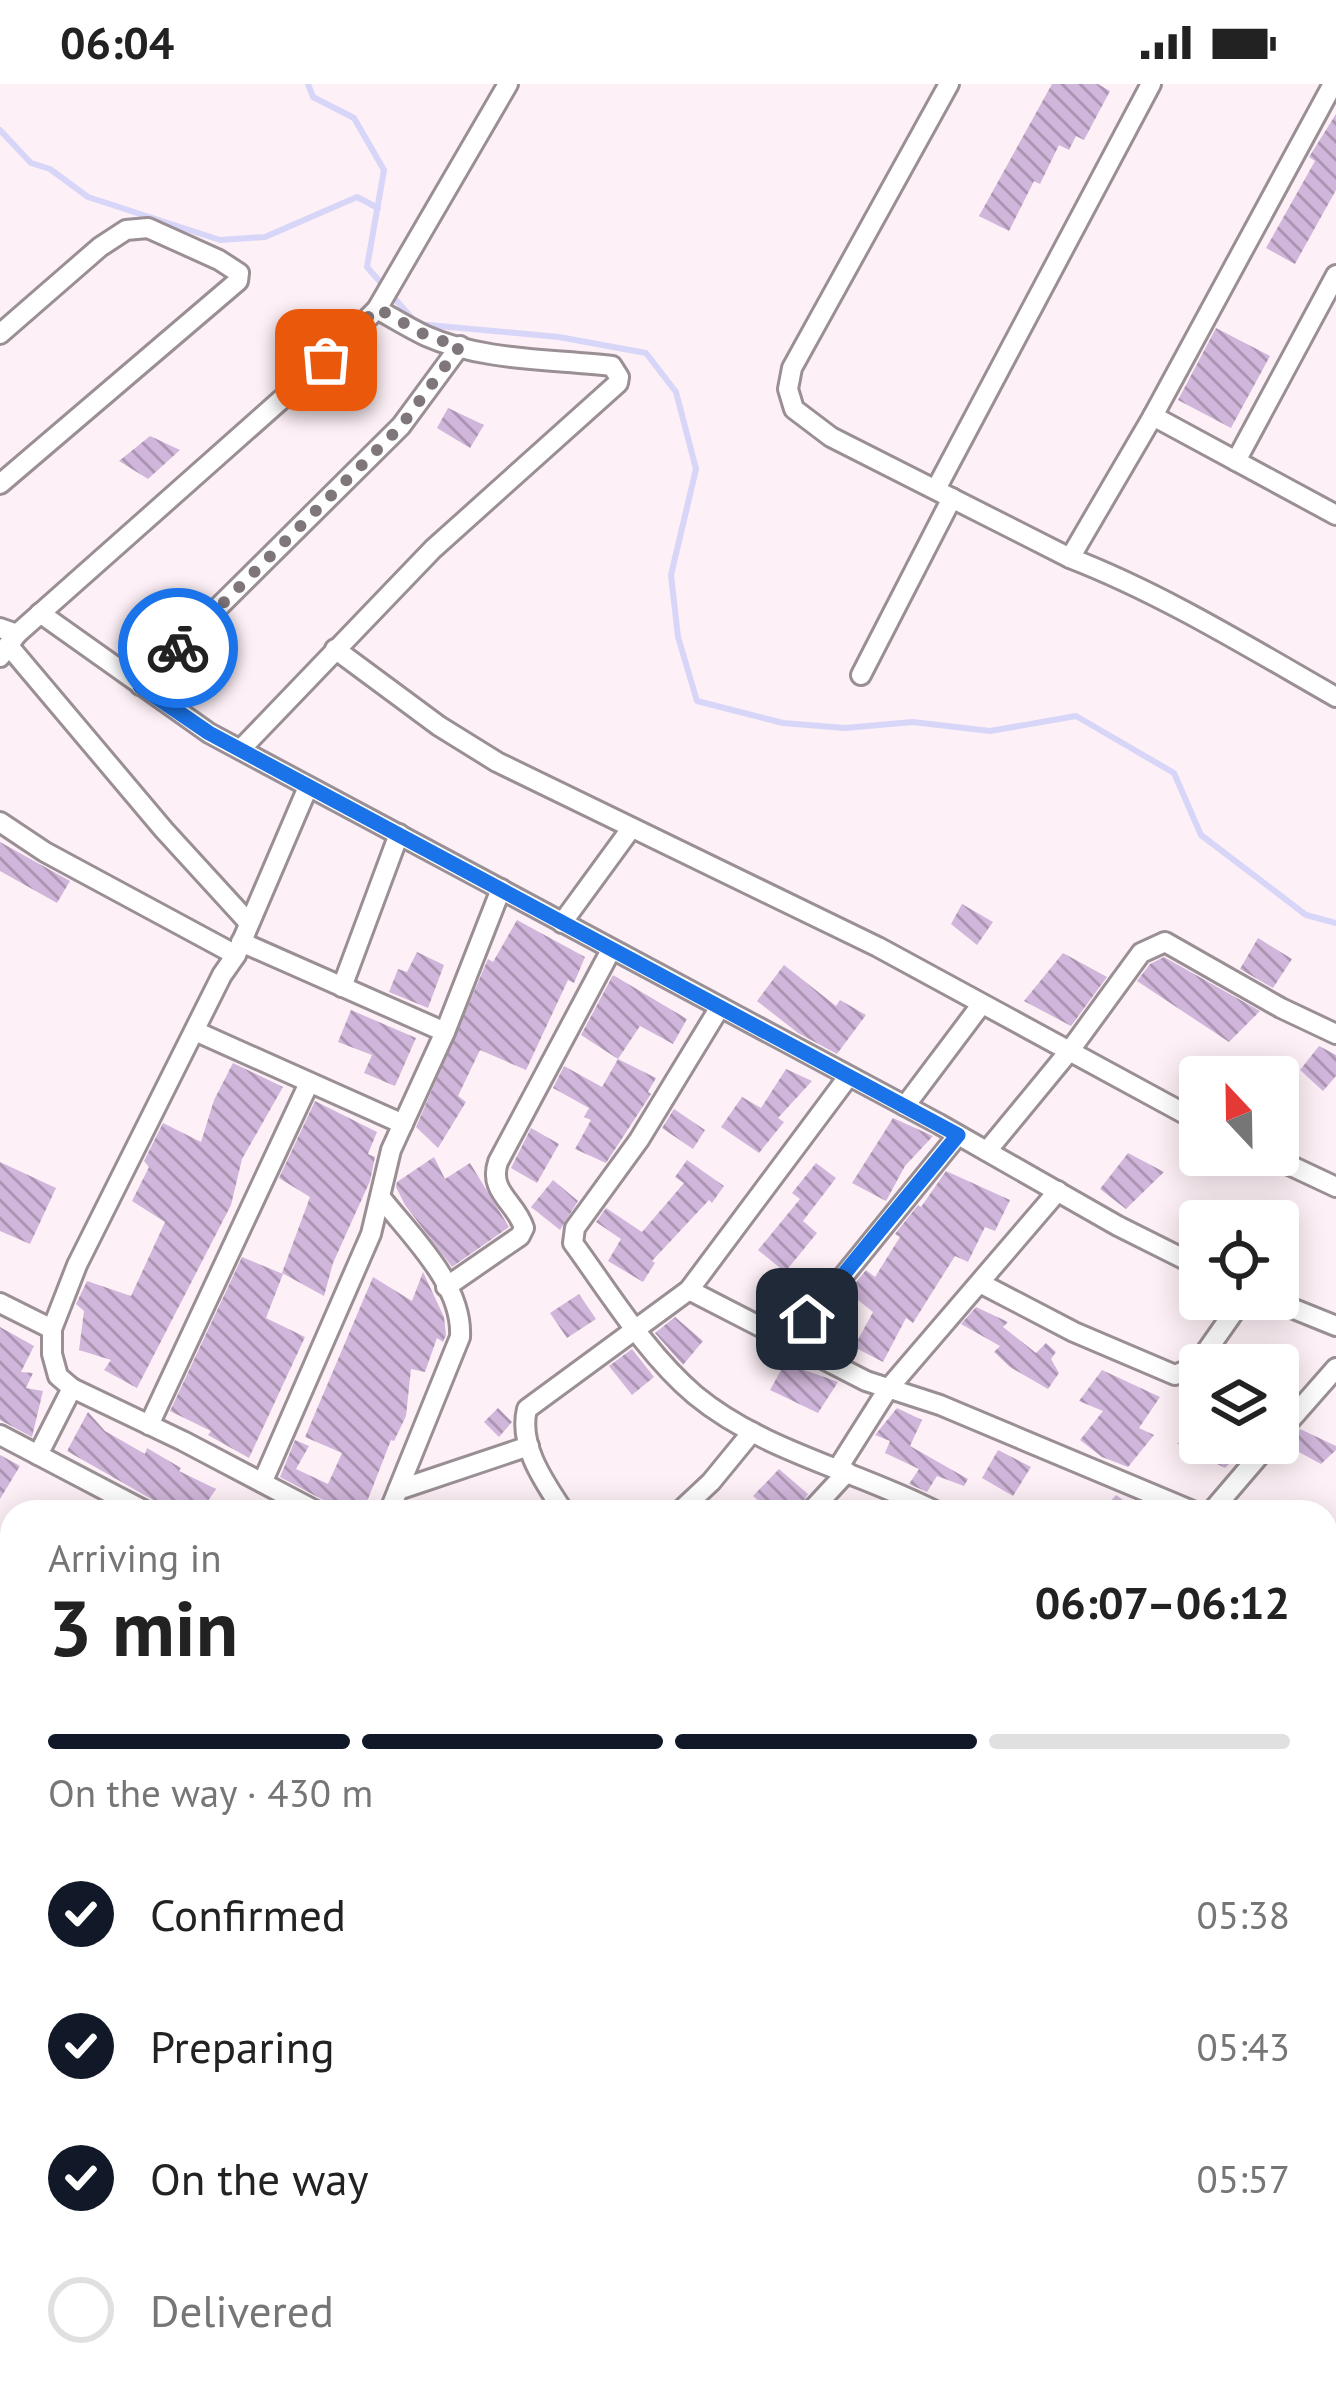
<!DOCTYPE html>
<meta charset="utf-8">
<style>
:root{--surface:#fff;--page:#f2f2f2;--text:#222;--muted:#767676;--line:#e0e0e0;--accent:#111827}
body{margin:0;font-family:"PT Sans",sans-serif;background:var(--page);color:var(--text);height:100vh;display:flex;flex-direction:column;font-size:45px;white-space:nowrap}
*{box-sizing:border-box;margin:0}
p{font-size:39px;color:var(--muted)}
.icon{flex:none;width:66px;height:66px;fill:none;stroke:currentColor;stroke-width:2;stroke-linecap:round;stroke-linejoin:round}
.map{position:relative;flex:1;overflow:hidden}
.panel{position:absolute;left:0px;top:1416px;width:1338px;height:900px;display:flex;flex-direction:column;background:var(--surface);border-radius:36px 36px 0 0;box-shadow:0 6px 30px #0003}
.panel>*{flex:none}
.needle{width:78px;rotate:338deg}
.fabs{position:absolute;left:1179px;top:972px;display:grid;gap:24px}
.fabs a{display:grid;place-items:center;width:120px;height:120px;border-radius:12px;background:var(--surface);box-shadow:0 6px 30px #0003;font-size:60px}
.pin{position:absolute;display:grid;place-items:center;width:102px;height:102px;color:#fff;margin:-51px;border-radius:24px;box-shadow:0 6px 18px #0006}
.courier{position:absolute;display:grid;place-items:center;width:120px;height:120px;margin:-60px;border:9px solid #1a73e8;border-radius:50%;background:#fff;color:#222;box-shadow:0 3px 15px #0007}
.summary em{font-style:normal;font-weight:700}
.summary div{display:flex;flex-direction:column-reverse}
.summary{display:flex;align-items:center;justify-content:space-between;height:204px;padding:0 48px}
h1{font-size:78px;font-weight:700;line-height:90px}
.bar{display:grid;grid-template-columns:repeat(4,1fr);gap:18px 12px;align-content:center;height:144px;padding:0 48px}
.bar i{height:15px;border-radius:9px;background:var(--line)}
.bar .on{background:var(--accent)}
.bar p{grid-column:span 4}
ol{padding:0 48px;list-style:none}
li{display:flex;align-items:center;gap:36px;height:132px}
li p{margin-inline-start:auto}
li .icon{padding:12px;border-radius:50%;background:var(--accent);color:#fff;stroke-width:4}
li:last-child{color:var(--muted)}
li i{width:66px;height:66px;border:6px solid var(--line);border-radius:50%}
.status{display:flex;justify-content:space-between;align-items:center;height:84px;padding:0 60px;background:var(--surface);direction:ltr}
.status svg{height:33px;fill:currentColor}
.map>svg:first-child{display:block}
</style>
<div class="status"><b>06:04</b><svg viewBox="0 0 49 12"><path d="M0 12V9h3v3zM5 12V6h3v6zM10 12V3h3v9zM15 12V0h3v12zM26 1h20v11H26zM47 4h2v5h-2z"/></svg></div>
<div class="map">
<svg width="1336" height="2316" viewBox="0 0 1336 2316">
<defs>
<pattern id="building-back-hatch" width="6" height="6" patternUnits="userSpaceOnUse" patternTransform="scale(3)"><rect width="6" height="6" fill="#d1b6db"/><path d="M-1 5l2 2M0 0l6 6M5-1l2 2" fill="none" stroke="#ab95b2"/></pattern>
</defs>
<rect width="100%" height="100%" fill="#fdf0f6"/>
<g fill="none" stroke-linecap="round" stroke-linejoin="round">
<g stroke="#d7d6f8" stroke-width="6">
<polyline points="308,0 313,13 354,34 384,86 367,183 417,240 559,253 646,269 676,308 696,385 671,491 678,553 697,617 783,639 845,644 913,638 990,647 1076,632 1174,689 1201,751 1306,831 1336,839"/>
<polyline points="0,46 31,79 50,85 88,113 220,156 265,153 357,113 378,124"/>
</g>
</g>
<g fill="url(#building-back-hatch)">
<polygon points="1052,0 1098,0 1110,7 1084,56 1076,52 1069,66 1059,61 1040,100 1034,97 1009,147 979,132"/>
<polygon points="1336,30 1336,106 1295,180 1266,164 1315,77 1309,73"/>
<polygon points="1216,244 1270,272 1231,344 1178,316"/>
<polygon points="448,324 484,341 470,364 437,344"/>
<polygon points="150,352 180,366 148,395 119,377"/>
<polygon points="0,758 70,797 57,819 0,787"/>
<polygon points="962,820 993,838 977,861 951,840"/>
<polygon points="517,836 585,873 574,899 568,896 526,986 480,966 458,1012 466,1018 438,1064 416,1043 488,875 493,878"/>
<polygon points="1258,854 1292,875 1273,904 1240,885"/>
<polygon points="417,868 444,881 428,924 389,908 398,885 407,888"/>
<polygon points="1063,869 1107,893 1071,942 1024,917"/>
<polygon points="1164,873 1260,927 1229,958 1137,897 1150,880"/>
<polygon points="784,881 836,922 840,916 866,931 837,970 798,949 757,917"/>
<polygon points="613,891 687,935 673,960 640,942 618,975 581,951"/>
<polygon points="351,926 416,954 395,1002 364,989 372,971 338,958"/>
<polygon points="1319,962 1336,971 1336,992 1323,1007 1300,986"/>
<polygon points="618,975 656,994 648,1008 651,1010 606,1079 575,1065 591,1036 584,1033 589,1024 553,1004 564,982 602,1003"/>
<polygon points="233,979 283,1003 242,1075 231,1121 137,1304 104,1286 111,1276 79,1266 84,1227 76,1220 87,1197 131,1212 165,1138 132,1117 149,1083 144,1077 163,1039 201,1058 214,1016"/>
<polygon points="786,985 812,997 778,1034 784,1038 759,1069 721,1043 742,1013 761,1024"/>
<polygon points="315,1017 377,1048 368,1070 375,1073 370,1097 333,1179 324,1212 282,1189 310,1113 279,1094"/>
<polygon points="674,1025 705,1046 693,1065 662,1044"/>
<polygon points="893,1034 933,1052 905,1082 886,1117 852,1099"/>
<polygon points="531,1044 559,1060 537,1099 511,1084"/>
<polygon points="1128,1069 1164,1088 1126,1125 1100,1105"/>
<polygon points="434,1073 445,1095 470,1079 509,1143 452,1183 405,1121 396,1103 397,1098"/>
<polygon points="687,1076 724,1102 712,1119 709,1116 652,1177 655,1179 643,1198 608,1177 621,1155 596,1138 606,1124 642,1148 684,1099 675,1093"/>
<polygon points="0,1078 56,1104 30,1160 0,1147"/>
<polygon points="816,1079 836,1094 803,1137 817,1149 785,1188 758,1166 800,1115 792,1109"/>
<polygon points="946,1087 1010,1116 995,1147 985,1143 968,1178 955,1172 913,1239 906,1234 883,1278 854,1263 873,1228 848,1208 866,1186 875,1193 900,1153 895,1150 918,1121 921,1123"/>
<polygon points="553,1096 578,1117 560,1146 531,1123"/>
<polygon points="242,1173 283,1190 266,1234 305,1253 249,1374 208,1351 211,1347 170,1327"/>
<polygon points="423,1188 444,1233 446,1251 443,1258 437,1254 425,1288 411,1285 406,1332 394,1357 391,1356 363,1428 327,1418 280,1393 295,1356 309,1362 296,1385 328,1400 342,1369 305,1353 373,1193 412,1217"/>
<polygon points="579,1210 596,1235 567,1254 550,1229"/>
<polygon points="976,1223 1008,1238 1003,1243 1036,1269 1046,1259 1056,1268 1051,1275 1059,1289 1048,1305 1010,1283 994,1268 1000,1262 961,1240"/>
<polygon points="675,1233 703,1257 683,1281 655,1249"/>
<polygon points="0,1243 34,1262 21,1288 33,1289 26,1304 43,1307 32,1353 0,1336"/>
<polygon points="632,1265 654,1293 632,1311 609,1282"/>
<polygon points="785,1279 838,1298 818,1329 770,1306"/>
<polygon points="1102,1286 1160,1313 1139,1344 1154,1351 1128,1383 1102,1373 1080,1356 1103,1327 1079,1317"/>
<polygon points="498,1324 512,1338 499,1353 484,1338"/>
<polygon points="897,1324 922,1336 910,1362 968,1395 964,1402 937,1392 927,1408 909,1400 919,1385 885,1369 890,1357 875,1351"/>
<polygon points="88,1328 105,1347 145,1370 147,1364 181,1384 179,1387 216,1405 208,1417 232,1428 160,1428 153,1416 67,1367"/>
<polygon points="1300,1345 1336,1362 1336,1366 1321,1380 1286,1361"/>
<polygon points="1177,1359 1250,1359 1225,1384"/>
<polygon points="998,1366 1031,1383 1013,1412 982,1394"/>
<polygon points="0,1371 20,1382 0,1415"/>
<polygon points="779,1385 808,1410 797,1428 772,1428 753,1412"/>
<polygon points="1116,1411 1140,1428 1101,1428"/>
</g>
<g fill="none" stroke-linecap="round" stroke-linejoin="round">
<g stroke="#9a8f94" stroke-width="24">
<g id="minor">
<path d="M949 0 792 284 788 305 794 325 831 353 1070 474C1163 510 1250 564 1336 613"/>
<polyline points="0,250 100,163 126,146 148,144 219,176 239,189 238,197 0,400"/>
<polyline points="1153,332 1336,431"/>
<polyline points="1236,377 1336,191"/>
<polyline points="936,405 1151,0"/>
<polyline points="1070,474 1153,332 1333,0"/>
<polyline points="40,529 209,649 939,1040 1118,1142 1200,1183"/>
<polyline points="0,544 17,550 0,573"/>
<polyline points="17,550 326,276 377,225 508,0"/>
<polyline points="8,561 164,746 249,839"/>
<polyline points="335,565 439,642 497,678 878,863 1200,1038"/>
<polyline points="861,591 952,414"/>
<polyline points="140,601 401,342 460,262"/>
<path d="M241 665 433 465 618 299 619 293 612 282C552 275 482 277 426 252 409 244 393 234 377 225"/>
<polyline points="308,703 236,871 222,891 77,1181 52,1245 52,1270 58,1292 72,1304 183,1357 318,1428"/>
<polyline points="0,738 45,768 236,871"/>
<polyline points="562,839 630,746"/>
<polyline points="241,858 445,948"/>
<polyline points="342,903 399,750"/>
<path d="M720 923 639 1056 575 1144 573 1159C611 1211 646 1269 695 1311 764 1368 858 1387 937 1428"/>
<polyline points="195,947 403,1040"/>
<polyline points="905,1022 981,921"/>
<polyline points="987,1067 1071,965 1141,869 1165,858 1281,924 1336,950"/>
<polyline points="1268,1071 1336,1103"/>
<path d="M382 1115C412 1153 463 1201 460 1253L389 1428"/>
<polyline points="980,1199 1074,1248 1175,1291 1196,1282 1243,1215"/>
<path d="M446 1203 520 1152 524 1144C516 1118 488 1108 498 1078L611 866"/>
<polyline points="689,1206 866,1297 940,1321 1195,1428"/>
<polyline points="1269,1215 1336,1242"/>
<polyline points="0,1219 52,1245"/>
<polyline points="789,1259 958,1051"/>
<polyline points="149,1341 309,999"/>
<polyline points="1278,1350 1336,1284"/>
<polyline points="0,1351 147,1428"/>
<polyline points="38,1371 72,1304"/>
<polyline points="838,1384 888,1305 1058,1107"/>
<polyline points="263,1397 371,1150 391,1066 445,948 501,805"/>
<polyline points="398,1406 529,1362"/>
<path d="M564 1428C545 1399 518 1362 527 1325L689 1206 848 993"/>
<polyline points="679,1428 711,1398 752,1348"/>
<polyline points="810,1428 847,1388"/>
<polyline points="1211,1428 1270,1359"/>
<polyline points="1326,1507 1335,1491"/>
<polyline points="0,1584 12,1590"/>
<polyline points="1326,1600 1336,1605"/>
<polyline points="0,1735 12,1742"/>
<polyline points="1326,1761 1336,1750"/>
<polyline points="0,1874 12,1880"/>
<polyline points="1326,1898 1336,1909"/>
<polyline points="1326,2083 1336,2088"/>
<polyline points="0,2089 12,2066"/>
<polyline points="0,2125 12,2131"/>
<polyline points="0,2182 12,2159"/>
<polyline points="1234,2304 1245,2316"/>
<polyline points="104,2316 110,2304"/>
<polyline points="251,2316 258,2304"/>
<polyline points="492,2316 498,2304"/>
<polyline points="638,2316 644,2304"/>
<polyline points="735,2316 737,2304"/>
<polyline points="886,2316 892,2304"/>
<polyline points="1330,2316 1336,2309"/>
</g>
</g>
<g stroke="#9a8f94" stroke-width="30">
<g id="tertiary">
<polyline points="1326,1970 1336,1961"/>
<polyline points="1024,2316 1032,2304"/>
</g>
</g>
<use href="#minor" stroke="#fff" stroke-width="18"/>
<use href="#tertiary" stroke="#fff" stroke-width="24"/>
</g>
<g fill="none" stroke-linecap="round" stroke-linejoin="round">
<polyline stroke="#7e767a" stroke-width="12" stroke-dasharray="0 21.6" points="178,564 401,342 460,262 429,253 377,224 326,276"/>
<polyline stroke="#1a73e8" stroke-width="15" points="178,564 140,602 209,649 958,1051 807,1235"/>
</g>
</svg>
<div class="fabs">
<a><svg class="needle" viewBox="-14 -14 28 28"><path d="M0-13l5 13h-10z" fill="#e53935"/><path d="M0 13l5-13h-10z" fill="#767676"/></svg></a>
<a><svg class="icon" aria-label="locate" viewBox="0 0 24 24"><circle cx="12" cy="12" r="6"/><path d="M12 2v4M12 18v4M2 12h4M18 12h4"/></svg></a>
<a><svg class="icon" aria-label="layers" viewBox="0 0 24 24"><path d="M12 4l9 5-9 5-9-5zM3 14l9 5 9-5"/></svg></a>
</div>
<div class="pin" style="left:326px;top:276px;background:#ea580c"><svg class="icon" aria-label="bag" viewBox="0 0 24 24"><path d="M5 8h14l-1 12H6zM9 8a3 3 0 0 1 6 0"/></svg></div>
<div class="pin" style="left:807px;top:1235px;background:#1f2937"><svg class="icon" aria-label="home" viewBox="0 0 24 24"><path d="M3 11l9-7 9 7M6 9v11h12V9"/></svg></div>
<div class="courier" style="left:178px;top:564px"><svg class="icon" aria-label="bike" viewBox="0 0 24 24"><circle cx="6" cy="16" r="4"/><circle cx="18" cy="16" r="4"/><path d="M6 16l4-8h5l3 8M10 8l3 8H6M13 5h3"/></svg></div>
<section class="panel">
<div class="summary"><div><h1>3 min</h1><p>Arriving in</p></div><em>06:07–06:12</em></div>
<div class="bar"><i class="on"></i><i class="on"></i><i class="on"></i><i></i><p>On the way · 430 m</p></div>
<ol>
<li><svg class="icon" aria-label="check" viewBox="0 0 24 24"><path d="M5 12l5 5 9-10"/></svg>Confirmed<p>05:38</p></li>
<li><svg class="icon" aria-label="check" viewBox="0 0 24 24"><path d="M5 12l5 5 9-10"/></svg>Preparing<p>05:43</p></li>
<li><svg class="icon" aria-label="check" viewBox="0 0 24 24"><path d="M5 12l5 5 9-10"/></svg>On the way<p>05:57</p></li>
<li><i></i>Delivered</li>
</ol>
</section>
</div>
